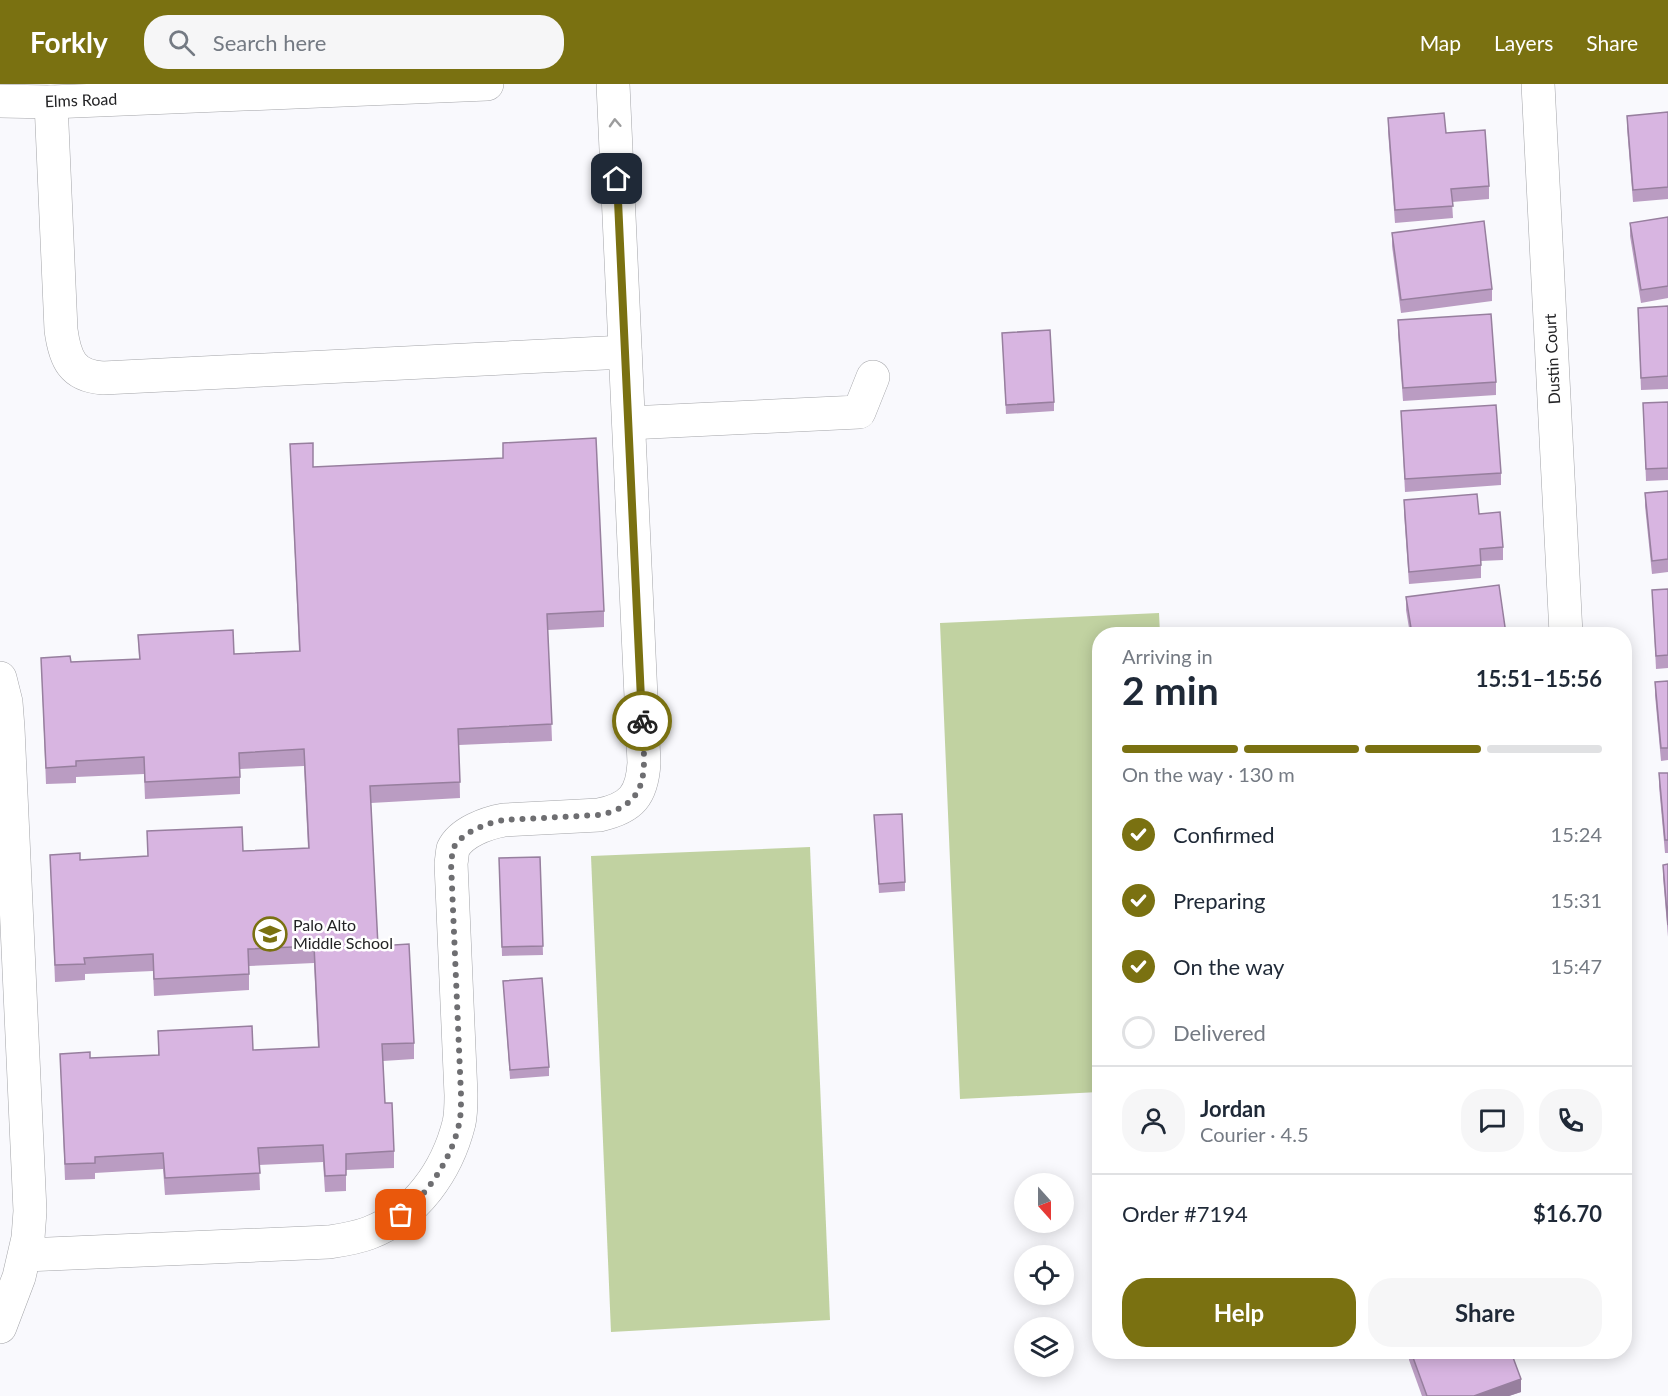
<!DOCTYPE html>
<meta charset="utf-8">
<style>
:root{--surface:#fff;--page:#f6f6f7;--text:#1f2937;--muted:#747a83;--line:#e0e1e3;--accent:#7a7111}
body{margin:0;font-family:Lato,sans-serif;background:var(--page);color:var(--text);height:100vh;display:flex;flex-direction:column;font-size:22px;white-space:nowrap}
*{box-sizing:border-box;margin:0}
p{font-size:20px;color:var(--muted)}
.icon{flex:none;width:33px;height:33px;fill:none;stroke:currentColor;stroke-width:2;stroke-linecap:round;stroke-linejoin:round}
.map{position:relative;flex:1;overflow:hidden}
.side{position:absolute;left:1092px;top:543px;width:540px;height:732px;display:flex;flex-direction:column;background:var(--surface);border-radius:24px;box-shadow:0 3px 15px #0003}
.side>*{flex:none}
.needle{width:39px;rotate:159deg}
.controls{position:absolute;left:1014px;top:1089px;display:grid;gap:12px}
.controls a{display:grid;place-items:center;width:60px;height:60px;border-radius:50%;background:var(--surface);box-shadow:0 3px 15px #0003;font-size:30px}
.pin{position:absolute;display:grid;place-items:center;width:51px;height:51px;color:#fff;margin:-26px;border-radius:12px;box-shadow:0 3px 9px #0006}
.courier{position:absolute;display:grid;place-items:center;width:60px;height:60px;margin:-30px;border:4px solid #7a7111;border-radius:50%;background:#fff;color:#222;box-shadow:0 2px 8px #0007}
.overview em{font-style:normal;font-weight:700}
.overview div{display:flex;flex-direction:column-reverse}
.overview{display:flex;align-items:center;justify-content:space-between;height:102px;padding:0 30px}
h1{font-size:39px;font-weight:700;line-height:45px}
.bar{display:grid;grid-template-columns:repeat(4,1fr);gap:9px 6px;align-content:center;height:72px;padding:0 30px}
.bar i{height:8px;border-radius:4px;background:var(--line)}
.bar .on{background:var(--accent)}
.bar p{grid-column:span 4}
.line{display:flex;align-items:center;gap:15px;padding:0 30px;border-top:2px solid var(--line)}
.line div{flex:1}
.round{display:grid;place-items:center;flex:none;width:63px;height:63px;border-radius:24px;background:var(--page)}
ol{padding:0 30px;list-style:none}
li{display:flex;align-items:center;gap:18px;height:66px}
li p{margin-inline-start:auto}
li .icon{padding:6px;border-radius:50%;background:var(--accent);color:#fff;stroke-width:4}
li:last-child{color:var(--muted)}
li i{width:33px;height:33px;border:3px solid var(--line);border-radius:50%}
.action{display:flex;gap:12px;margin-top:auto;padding:12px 30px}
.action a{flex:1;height:69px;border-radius:24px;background:var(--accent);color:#fff;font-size:24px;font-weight:700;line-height:69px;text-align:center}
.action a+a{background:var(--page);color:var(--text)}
header{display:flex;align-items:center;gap:36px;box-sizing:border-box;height:84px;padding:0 30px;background:var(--accent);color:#fff}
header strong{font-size:28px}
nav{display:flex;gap:33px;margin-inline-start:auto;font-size:21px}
.search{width:420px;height:54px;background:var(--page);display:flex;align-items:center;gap:15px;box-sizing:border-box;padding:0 21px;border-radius:24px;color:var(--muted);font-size:22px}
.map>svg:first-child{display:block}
</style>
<header>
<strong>Forkly</strong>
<div class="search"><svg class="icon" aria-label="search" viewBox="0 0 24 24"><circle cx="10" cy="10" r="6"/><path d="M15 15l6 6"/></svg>Search here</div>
<nav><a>Map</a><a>Layers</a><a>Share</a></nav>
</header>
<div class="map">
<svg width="1668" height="1312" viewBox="0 0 1668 1312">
<rect width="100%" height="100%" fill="#f9f9fd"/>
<g fill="#c1d2a1">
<polygon points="1159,529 1160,550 1100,550 1099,1008 960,1015 940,539"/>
<polygon points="810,763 830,1236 611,1248 591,772"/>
</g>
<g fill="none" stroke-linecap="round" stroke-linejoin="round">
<g stroke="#a3a4a8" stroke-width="34">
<g id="minor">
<polyline points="1538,0 1566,550"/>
<path d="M51 18 61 246C65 275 72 292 103 294L625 268"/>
<polyline points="629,339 859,328 873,293"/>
<polyline points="0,594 6,618 8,644 30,1127 28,1154 19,1193 0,1243"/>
<path d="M25 1171 329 1158C342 1156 356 1154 369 1149 416 1131 447 1087 459 1039 461 1030 461 1020 461 1011L451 779C452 775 452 769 453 765 461 748 487 739 504 736L599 731C632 724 642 711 644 679L613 0"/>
</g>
</g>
<g stroke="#a3a4a8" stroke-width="34">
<polyline id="major" points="0,17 51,18 487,0"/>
</g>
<use href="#minor" stroke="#fff" stroke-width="33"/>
<use href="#major" stroke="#fff" stroke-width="33"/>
</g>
<g fill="#ba9cc2">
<polygon points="1668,28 1668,115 1633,118 1627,44 1627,32"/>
<polygon points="1388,34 1446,49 1489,102 1489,115 1452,118 1453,134 1395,139 1388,47"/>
<polygon points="1668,133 1668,214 1641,219 1630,152 1630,139"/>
<polygon points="1392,149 1492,205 1492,217 1401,229 1392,162"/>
<polygon points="1668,222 1668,305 1641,306 1638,224"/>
<polygon points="1398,236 1496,298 1496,311 1403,317 1398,249"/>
<polygon points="1002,249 1054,318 1054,327 1006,330"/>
<polygon points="1668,318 1668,396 1646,397 1643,319"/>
<polygon points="1401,327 1501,389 1501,401 1405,408"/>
<polygon points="503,359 604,527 604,543 548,546 552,657 459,661 460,714 371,719 378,862 414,959 414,975 383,977 385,1019 394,1067 394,1084 346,1086 346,1107 325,1108 323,1078 259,1081 260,1106 165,1111 163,1085 95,1089 95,1095 65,1096 60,970 90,974 158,971 158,947 253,966 318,963 314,879 249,882 249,906 154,912 153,887 85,890 85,896 55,898 50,771 80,776 148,772 147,747 243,767 308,764 304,682 240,685 240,710 145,715 144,690 76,693 76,699 46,700 41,574 71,578 139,575 138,551 234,570 299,567 290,360 313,383 503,374"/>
<polygon points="1668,407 1668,488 1652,490 1645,422 1645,409"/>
<polygon points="1404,416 1479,430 1503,463 1503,476 1481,477 1481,494 1409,500 1404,429"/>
<polygon points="1668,505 1668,584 1656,585 1652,506"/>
<polygon points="1406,513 1506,550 1410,550 1406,526"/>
<polygon points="1668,597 1668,676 1661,677 1655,611 1655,598"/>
<polygon points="1659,689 1668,689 1668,769 1665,769 1659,702"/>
<polygon points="874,731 905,798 905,807 879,809"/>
<polygon points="540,773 543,871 502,872 499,774"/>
<polygon points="1668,780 1668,853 1663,793 1663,781"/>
<polygon points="503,897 549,983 549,992 510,995"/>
<polygon points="1409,1268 1511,1268 1521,1308 1509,1312 1422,1312 1409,1276"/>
</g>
<polygon fill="#977f9e" points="1521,1295 1521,1308 1509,1312 1474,1312"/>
<g fill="#d8b5e1" stroke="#977f9e" stroke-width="1.5">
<polygon points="1668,28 1668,103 1633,106 1627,32"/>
<polygon points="1444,29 1446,49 1485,46 1489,102 1451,105 1453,122 1395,126 1388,34"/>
<polygon points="1668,133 1668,202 1641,206 1630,139"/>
<polygon points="1484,137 1492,205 1401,216 1392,149"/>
<polygon points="1668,222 1668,292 1641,294 1638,224"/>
<polygon points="1491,230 1496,298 1403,304 1398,236"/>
<polygon points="1050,246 1054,318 1006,321 1002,249"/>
<polygon points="1668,318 1668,384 1646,385 1643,319"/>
<polygon points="1496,321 1501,389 1405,395 1401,327"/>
<polygon points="596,354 604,527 547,530 552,640 458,645 460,698 370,702 378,862 409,860 414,959 382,960 385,1019 392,1019 394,1067 346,1070 346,1091 325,1092 323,1061 258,1064 260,1089 165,1094 163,1069 95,1073 95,1079 65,1080 60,970 90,968 90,974 159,971 158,947 252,942 253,966 319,963 314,862 248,865 249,890 154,895 153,870 84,874 85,880 55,881 50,771 80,769 80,776 148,772 147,747 242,743 243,767 309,764 304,665 239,669 240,693 145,698 144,673 76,677 76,682 46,684 41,574 70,572 71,578 140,575 138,551 233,546 234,570 300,567 290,360 313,359 313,383 503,374 503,359"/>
<polygon points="1668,407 1668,475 1652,477 1645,409"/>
<polygon points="1477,410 1479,430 1500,428 1503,463 1480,465 1481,481 1409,488 1404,416"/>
<polygon points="1499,501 1506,550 1412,550 1406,513"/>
<polygon points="1668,505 1668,571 1656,572 1652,506"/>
<polygon points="1668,597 1668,664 1661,664 1655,598"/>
<polygon points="1659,689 1668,689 1668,756 1665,756"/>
<polygon points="902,730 905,798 879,800 874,731"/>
<polygon points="540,773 543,862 502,863 499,774"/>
<polygon points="1668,780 1668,841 1663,781"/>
<polygon points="542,894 549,983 510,986 503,897"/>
<polygon points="1411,1268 1511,1268 1521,1295 1474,1312 1427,1312"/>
</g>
<defs><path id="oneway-chevron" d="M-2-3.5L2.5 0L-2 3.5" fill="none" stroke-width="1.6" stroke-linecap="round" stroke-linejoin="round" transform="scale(1.5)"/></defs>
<use stroke="#9c9c9d" href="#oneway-chevron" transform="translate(615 39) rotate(-93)"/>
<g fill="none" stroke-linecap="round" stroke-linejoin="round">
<path stroke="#6e6e71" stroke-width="6" stroke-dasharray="0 10.8" d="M401 1131C429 1109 454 1071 460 1035 461 1027 461 1019 461 1011L451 779C452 775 452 769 453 765 461 748 487 739 504 736L599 731C654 720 644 681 642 637"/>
<polyline stroke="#7a7111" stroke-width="8" points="617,95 642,637"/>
</g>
<defs>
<g id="school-ring" transform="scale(1.725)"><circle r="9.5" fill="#fff" stroke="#7a7111" stroke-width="1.5"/><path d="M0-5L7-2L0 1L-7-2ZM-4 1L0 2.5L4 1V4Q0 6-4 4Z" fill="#7a7111"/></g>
</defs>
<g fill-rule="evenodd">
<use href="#school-ring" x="270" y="850"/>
</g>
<g text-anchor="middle" stroke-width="5" stroke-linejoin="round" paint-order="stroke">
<g font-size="16" fill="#232325" stroke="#fff">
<text transform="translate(81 16) rotate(-2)" y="6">Elms Road</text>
<text transform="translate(1552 275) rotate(-93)" y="6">Dustin Court</text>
</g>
<g font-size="16" fill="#232325" stroke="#fff" text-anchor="start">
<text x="293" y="847">Palo Alto<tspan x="293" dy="18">Middle School</tspan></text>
</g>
</g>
</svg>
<div class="controls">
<a><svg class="needle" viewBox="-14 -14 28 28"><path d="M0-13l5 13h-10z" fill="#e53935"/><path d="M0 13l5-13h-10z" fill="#747a83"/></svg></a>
<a><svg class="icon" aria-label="locate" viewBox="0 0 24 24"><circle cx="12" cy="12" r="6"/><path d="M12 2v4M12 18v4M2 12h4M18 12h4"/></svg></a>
<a><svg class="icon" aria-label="layers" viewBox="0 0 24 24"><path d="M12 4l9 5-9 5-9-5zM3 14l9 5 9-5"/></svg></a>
</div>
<div class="pin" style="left:401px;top:1131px;background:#ea580c"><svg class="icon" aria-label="bag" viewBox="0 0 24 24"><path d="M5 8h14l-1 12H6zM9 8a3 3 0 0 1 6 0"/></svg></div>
<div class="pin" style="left:617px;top:95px;background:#1f2937"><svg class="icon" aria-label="home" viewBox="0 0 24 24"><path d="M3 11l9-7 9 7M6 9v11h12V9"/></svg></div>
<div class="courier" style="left:642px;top:637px"><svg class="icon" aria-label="bike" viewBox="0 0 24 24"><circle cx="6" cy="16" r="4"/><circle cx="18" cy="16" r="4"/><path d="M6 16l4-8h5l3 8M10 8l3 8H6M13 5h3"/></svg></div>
<section class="side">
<div class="overview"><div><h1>2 min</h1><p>Arriving in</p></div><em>15:51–15:56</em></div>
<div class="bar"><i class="on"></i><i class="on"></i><i class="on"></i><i></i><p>On the way · 130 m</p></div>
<ol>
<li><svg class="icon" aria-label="check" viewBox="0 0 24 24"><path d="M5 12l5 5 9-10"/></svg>Confirmed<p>15:24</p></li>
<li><svg class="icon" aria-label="check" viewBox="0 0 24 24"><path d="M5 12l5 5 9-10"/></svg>Preparing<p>15:31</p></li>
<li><svg class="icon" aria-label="check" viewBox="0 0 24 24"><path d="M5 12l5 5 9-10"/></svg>On the way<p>15:47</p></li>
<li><i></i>Delivered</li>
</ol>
<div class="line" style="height:108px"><a class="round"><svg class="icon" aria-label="person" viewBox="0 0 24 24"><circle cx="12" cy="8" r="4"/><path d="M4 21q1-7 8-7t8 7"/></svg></a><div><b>Jordan</b><p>Courier · 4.5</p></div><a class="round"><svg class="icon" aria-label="chat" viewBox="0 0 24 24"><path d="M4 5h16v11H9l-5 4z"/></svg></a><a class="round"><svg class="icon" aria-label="phone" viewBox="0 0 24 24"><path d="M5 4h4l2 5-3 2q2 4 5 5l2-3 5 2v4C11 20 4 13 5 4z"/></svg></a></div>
<div class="line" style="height:78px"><div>Order #7194</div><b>$16.70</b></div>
<div class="action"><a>Help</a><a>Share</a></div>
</section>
</div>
